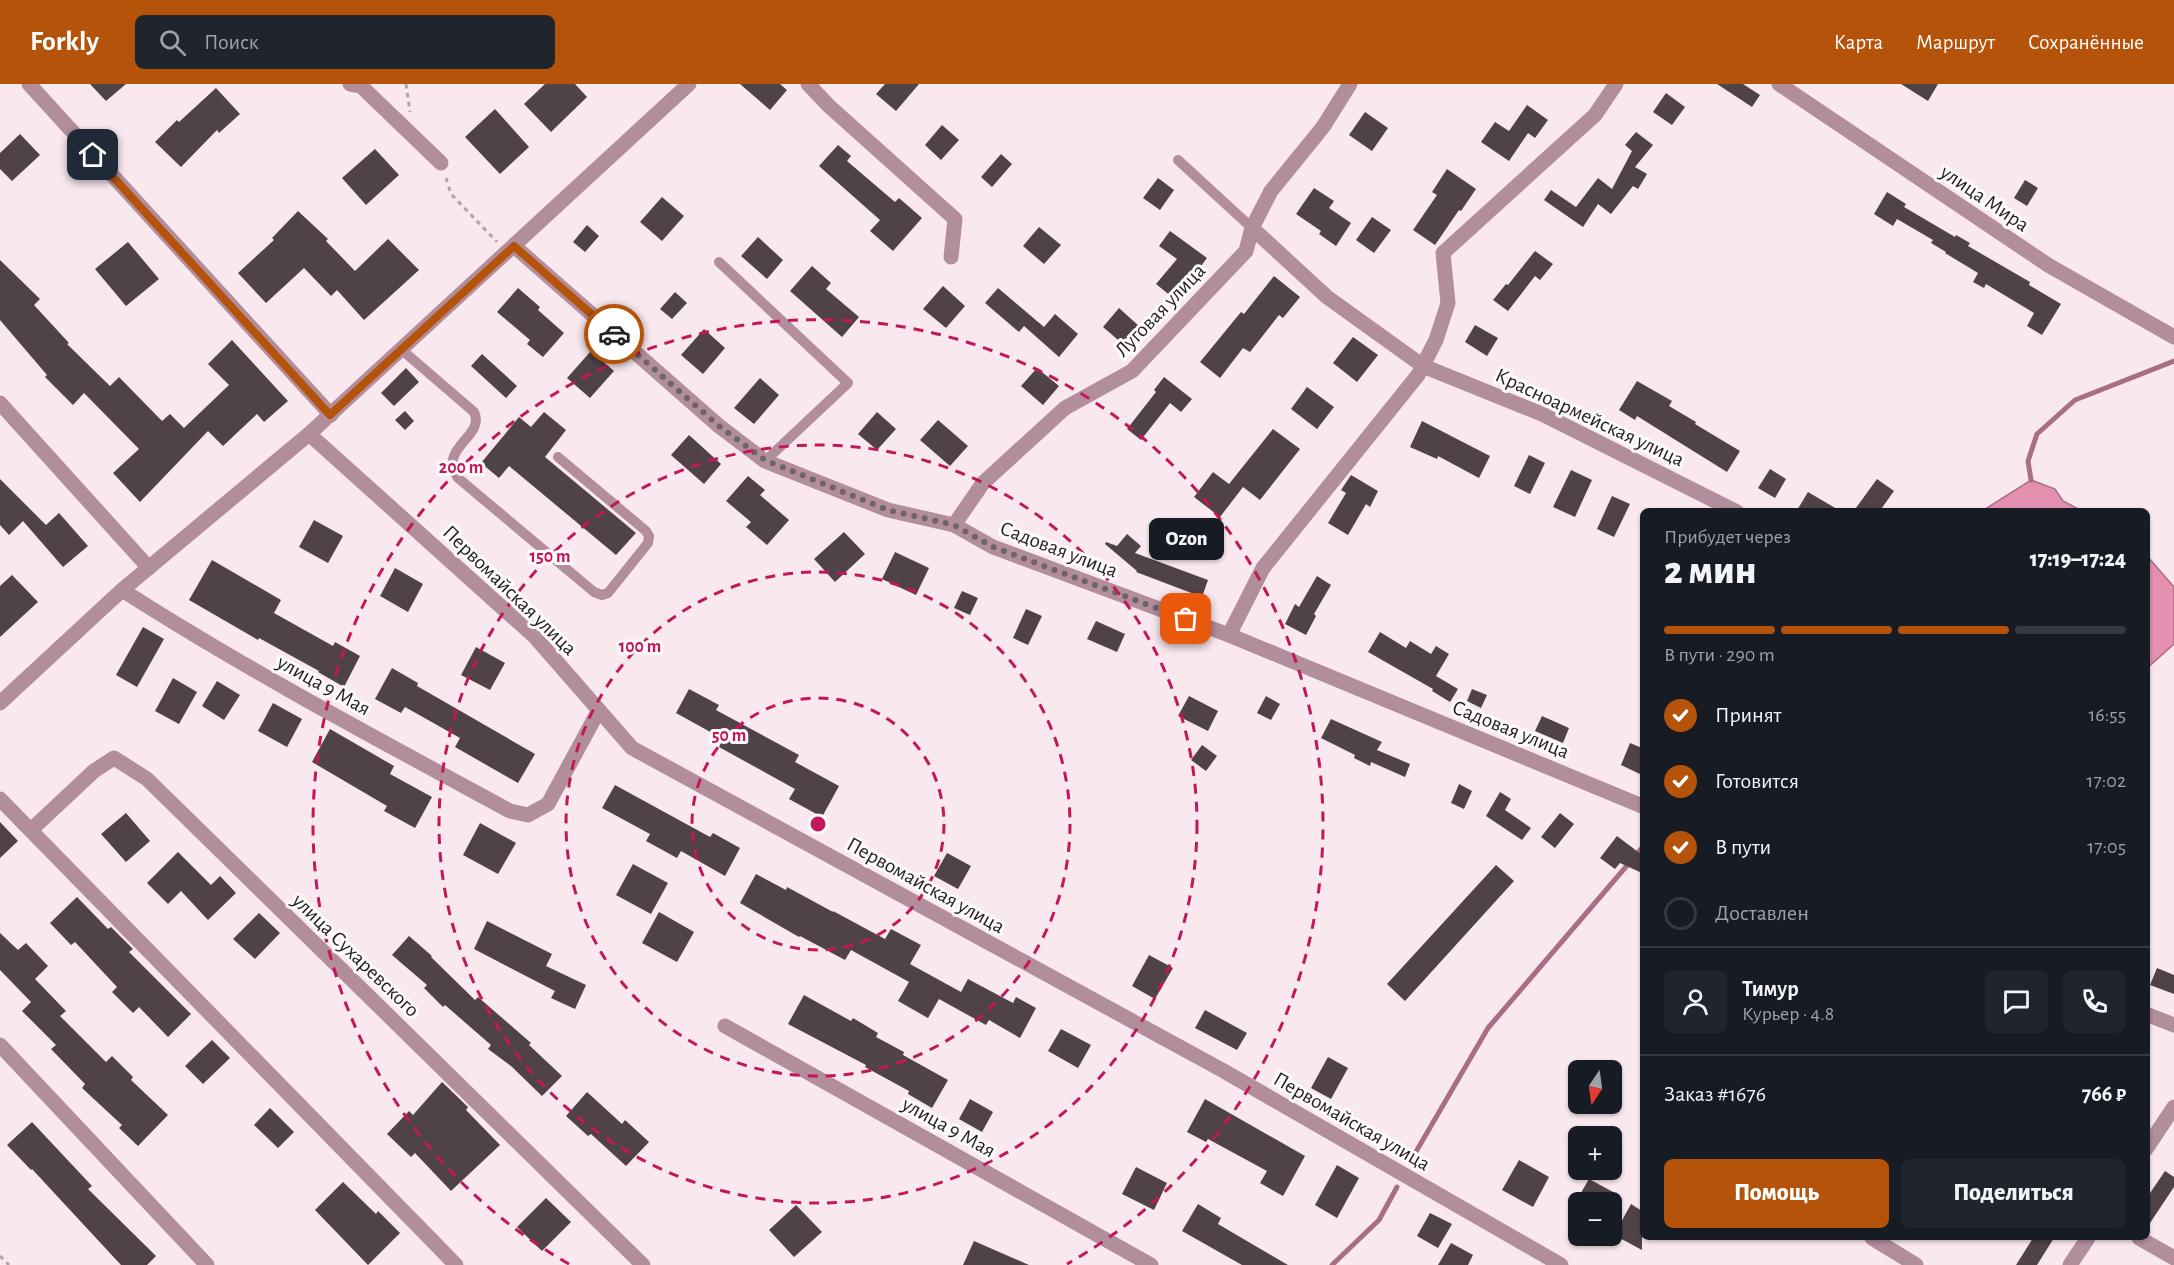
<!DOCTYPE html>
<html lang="ru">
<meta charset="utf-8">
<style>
:root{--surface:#171b24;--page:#20242c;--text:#f1f3f6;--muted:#9ea1a6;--line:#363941;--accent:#b45309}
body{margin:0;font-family:"Alegreya Sans",sans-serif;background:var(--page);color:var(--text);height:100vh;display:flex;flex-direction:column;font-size:22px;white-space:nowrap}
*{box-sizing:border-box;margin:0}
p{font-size:20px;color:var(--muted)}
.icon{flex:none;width:33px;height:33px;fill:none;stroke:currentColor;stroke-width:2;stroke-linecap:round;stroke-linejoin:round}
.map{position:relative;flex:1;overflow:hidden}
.panel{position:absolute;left:1640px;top:424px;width:510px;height:732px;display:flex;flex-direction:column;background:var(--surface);border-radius:9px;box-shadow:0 2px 4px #0004}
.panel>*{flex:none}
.needle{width:39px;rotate:193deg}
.fabs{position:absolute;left:1568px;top:976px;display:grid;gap:12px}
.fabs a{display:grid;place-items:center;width:54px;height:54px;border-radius:9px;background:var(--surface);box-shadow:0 2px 4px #0004;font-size:30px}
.pin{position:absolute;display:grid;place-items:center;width:51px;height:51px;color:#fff;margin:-26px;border-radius:12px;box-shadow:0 3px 9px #0006}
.courier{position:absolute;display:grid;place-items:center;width:60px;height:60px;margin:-30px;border:4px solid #b45309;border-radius:50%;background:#fff;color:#222;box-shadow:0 2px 8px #0007}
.bubble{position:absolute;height:42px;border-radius:9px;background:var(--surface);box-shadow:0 2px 4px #0004;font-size:20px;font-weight:800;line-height:42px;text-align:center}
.head em{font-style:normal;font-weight:800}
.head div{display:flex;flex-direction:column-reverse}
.head{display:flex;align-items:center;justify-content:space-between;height:102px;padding:0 24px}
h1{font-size:39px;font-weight:800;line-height:45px}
.bar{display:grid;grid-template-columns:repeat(4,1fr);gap:9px 6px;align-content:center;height:72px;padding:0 24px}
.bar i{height:8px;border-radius:4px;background:var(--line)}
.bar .current{background:var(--accent)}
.bar p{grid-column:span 4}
.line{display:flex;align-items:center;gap:15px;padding:0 24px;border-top:2px solid var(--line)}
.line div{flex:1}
.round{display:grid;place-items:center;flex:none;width:63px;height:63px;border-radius:9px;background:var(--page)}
ol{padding:0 24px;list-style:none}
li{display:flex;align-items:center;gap:18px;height:66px}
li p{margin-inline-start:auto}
li .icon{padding:6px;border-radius:50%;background:var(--accent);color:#fff;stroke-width:4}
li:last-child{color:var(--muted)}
li i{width:33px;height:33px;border:3px solid var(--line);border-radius:50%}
.cta{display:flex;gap:12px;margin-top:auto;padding:12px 24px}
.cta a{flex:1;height:69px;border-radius:9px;background:var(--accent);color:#fff;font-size:24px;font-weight:800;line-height:69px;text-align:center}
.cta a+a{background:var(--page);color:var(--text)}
header{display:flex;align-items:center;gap:36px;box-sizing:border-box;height:84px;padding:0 30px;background:var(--accent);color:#fff}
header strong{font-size:28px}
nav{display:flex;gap:33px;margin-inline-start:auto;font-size:21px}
.search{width:420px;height:54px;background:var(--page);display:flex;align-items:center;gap:15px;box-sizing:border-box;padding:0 21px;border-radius:9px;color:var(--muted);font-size:22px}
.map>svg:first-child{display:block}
</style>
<header>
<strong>Forkly</strong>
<div class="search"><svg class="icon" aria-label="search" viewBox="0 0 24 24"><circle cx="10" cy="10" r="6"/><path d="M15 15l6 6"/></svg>Поиск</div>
<nav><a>Карта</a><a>Маршрут</a><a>Сохранённые</a></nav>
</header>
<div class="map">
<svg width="2174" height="1181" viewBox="0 0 2174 1181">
<rect width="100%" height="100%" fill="#f9e9ef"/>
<g fill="#e390b1" stroke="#a96e85" stroke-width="1.5">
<polygon points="2031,396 2055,405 2063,417 2082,427 1982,427"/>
<polygon points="2147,472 2174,503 2174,560 2147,584"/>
</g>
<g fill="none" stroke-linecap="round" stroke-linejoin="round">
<g stroke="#a96e85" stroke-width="5">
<polyline points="2031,396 2028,377 2037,350 2075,316 2174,277"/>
<polyline points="1410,1078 1488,944 1642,764"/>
<polyline points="1332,1181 1379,1136 1397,1103"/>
</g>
</g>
<g fill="#4f4347">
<polygon points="90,0 126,0 106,17"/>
<polygon points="545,0 575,0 587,13 551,48 524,20"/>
<polygon points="740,0 780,0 787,6 770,26"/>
<polygon points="885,0 919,0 896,27 876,10"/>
<polygon points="1717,0 1743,0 1760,11 1752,23"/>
<polygon points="1901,0 1938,0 1928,17"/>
<polygon points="216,4 240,30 219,49 217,46 181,83 155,58 177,36 179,38"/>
<polygon points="1666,9 1685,23 1672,41 1653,28"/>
<polygon points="1527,21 1548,36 1535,54 1528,49 1509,77 1481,58 1495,38 1509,47"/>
<polygon points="495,25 529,63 500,90 465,53"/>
<polygon points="1365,28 1388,44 1372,67 1349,51"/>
<polygon points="942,41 959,56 941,76 925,61"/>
<polygon points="1636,48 1653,61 1635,83 1647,90 1638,105 1633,102 1611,130 1598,120 1583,143 1544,116 1551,106 1576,123 1598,94 1612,105 1632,67 1625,61"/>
<polygon points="20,50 40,71 12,97 0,85 0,69"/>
<polygon points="838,61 851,72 847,77 895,118 899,114 922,134 893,167 870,147 880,136 819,82"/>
<polygon points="375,65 399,91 366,121 342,94"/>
<polygon points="1001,70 1012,80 992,103 981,93"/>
<polygon points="1447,85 1476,105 1461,127 1459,126 1435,161 1413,146 1437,111 1432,108"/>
<polygon points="1158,94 1174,106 1160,126 1143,114"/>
<polygon points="2025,96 2038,104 2027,122 2014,114"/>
<polygon points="1314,104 1334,117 1329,124 1351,139 1336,162 1319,150 1321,147 1296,130"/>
<polygon points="1887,108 1906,120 1904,123 1955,153 1956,151 1970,159 1968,162 2030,198 2029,201 2061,220 2042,251 2027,242 2034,229 1986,200 1984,204 1973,198 1978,189 1945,169 1946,168 1931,159 1933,156 1897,135 1893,142 1874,130"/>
<polygon points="662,113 684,132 662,157 640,138"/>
<polygon points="298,127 328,155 326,157 355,187 388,155 419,186 364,236 337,206 331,212 304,184 266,219 238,189 274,156 272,154"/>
<polygon points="1372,133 1391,146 1374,169 1356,156"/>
<polygon points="587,141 599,152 585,168 573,158"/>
<polygon points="1039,143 1061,161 1044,180 1023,162"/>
<polygon points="1170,147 1207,174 1190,197 1193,199 1177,217 1156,200 1177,175 1159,162"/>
<polygon points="758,153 783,176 767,195 741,172"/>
<polygon points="128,158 159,195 126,222 95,185"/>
<polygon points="1535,167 1553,180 1540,196 1535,192 1508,227 1493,216 1506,200 1508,201"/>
<polygon points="0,176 40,215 34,221 69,259 67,260 110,302 119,293 162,337 170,330 184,344 229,301 208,280 232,256 288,317 264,338 257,330 223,362 208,347 140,418 113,389 139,365 84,309 73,321 45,293 47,291 0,236"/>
<polygon points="812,182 831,199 826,205 859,233 842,253 790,207"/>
<polygon points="1274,192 1300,213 1283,234 1279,231 1250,268 1243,264 1220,294 1200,278 1241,228 1244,230"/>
<polygon points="943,202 965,222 946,244 923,225"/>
<polygon points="518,204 540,223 538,226 564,249 543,273 527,260 530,256 497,228"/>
<polygon points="998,204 1044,243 1055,230 1078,250 1059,273 1024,242 1019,248 985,219"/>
<polygon points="675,208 687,219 672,235 660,225"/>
<polygon points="1119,224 1140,243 1124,261 1103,243"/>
<polygon points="1475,241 1498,254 1487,272 1465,258"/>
<polygon points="704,245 725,264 703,290 681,271"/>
<polygon points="1353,253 1378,271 1357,298 1333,279"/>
<polygon points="591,267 614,287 590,314 567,294"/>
<polygon points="482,270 517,302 506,314 471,282"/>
<polygon points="406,284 419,298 394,322 381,309"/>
<polygon points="1037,284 1059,302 1043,321 1021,302"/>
<polygon points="1164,293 1192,315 1181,328 1170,319 1141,356 1127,345 1156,308 1154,306"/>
<polygon points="760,294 779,311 754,340 734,324"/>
<polygon points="1637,297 1672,317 1669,322 1696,338 1695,340 1740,367 1727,388 1637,332 1635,336 1619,326"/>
<polygon points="1307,303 1334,323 1317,345 1291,325"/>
<polygon points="405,327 414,337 405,346 395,336"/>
<polygon points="544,328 566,346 545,373 636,449 616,471 509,382 499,394 481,379 519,333 531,343"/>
<polygon points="877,328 896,345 877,366 858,350"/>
<polygon points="938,336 968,362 950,382 920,356"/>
<polygon points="1422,337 1490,372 1479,394 1438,372 1437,375 1410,363"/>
<polygon points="1273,345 1300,365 1260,416 1243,403 1220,433 1194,413 1213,388 1229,400"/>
<polygon points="689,351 721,380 704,400 671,371"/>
<polygon points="1529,371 1545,379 1530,410 1514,402"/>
<polygon points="1770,385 1786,395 1775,414 1758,404"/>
<polygon points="1571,386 1592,396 1575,433 1553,423"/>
<polygon points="1351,391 1378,407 1370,423 1366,420 1348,451 1328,439 1346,409 1341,406"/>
<polygon points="748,392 765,406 760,411 789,436 767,461 746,443 751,438 726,417"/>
<polygon points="0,395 46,441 59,429 88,462 63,483 23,437 9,451 0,441"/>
<polygon points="1877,395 1894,407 1879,428 1853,428"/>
<polygon points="1808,408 1842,428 1796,428"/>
<polygon points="1612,412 1630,420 1614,453 1597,445"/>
<polygon points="314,436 343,452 328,479 299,463"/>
<polygon points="844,448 865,470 835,498 814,475"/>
<polygon points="1127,450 1141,462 1135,469 1208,496 1202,513 1136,488 1137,487 1105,460 1106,458 1117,462"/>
<polygon points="895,468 929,484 916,511 882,495"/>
<polygon points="212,476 281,516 274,529 333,562 335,558 360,572 344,603 318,588 319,587 259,554 258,556 189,516"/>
<polygon points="395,484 423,500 408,528 380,512"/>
<polygon points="12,491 38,518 0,553 0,502"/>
<polygon points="1317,492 1331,501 1314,530 1316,532 1306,551 1285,540 1295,520 1299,523"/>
<polygon points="962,507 978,514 970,531 954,524"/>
<polygon points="1026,525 1042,532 1028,561 1013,554"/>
<polygon points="1096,537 1125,550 1117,568 1087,555"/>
<polygon points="143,543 164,555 137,603 116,591"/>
<polygon points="1380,548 1406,564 1410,557 1431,570 1436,562 1449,570 1436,592 1458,605 1450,618 1432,607 1433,605 1368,568"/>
<polygon points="476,563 505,579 490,606 461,591"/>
<polygon points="392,584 418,599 417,602 535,670 518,699 455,663 460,654 405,623 401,629 375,615"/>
<polygon points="173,594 197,608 179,640 155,627"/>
<polygon points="217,597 240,611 224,636 202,622"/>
<polygon points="689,605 719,621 716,626 799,671 795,678 839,702 822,733 789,715 795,705 719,663 723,655 676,629"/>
<polygon points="1472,605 1487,611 1481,624 1467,617"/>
<polygon points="1189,612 1218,627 1208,647 1178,632"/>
<polygon points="1266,612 1280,620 1271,636 1257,629"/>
<polygon points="273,619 302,635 287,663 258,647"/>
<polygon points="1542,632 1569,644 1563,659 1535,647"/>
<polygon points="1331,635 1382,658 1377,666 1410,680 1405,693 1371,678 1370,682 1354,674 1355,671 1321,654"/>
<polygon points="330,645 394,682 390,690 432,713 415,744 384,727 387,722 312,678"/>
<polygon points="1630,659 1642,664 1642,691 1621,681"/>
<polygon points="1202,661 1217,672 1206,687 1191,676"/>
<polygon points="1459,700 1472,707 1464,725 1451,719"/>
<polygon points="615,701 710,753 713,749 740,764 725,792 681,767 677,774 646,757 650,750 602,724"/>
<polygon points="1500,708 1511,715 1505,726 1531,744 1522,756 1486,732"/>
<polygon points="126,729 150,757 126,778 101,750"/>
<polygon points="1560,729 1574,740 1555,764 1541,753"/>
<polygon points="0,738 18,757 0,774"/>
<polygon points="480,739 516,759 498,790 463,771"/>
<polygon points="1617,752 1642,771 1642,789 1620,779 1615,785 1600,774"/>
<polygon points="178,768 211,801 220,792 236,809 208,836 181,807 168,820 147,799"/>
<polygon points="947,769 971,782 958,805 934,792"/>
<polygon points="633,780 668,799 651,830 616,811"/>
<polygon points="1496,781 1514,797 1405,917 1387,900"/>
<polygon points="756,790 786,806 787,803 833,828 833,827 885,855 891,845 921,861 910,880 961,908 968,895 1013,919 1016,913 1036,924 1020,954 989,936 986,941 939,915 928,934 898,917 909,898 851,866 845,876 800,852 799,853 740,819"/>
<polygon points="77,813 108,845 111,843 133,865 129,868 191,930 168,953 139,923 133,929 112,908 117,903 75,858 71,861 50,839"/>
<polygon points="659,828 694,848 677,878 642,859"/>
<polygon points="259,829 280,849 255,875 233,855"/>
<polygon points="487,837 552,870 546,882 586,901 575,925 551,914 555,907 474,865"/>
<polygon points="0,849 18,866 26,859 48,882 35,895 66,927 60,932 106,978 112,972 133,993 131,996 168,1031 138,1062 119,1044 122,1041 82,1004 85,1000 51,965 56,961 22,927 31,918 0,886"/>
<polygon points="409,852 432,872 431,873 475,916 478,913 531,959 529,961 562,992 542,1012 511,982 488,965 491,961 445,921 443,923 424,904 427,901 392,871"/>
<polygon points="1149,871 1173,884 1155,915 1132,902"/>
<polygon points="2157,884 2174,891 2174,910 2150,901"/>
<polygon points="804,911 851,937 853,934 878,949 876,953 904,968 903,971 948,996 932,1024 908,1010 909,1007 865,983 866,981 788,940"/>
<polygon points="1205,926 1247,949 1237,966 1195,944"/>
<polygon points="1061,945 1091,961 1078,984 1048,967"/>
<polygon points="212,956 230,974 203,1000 185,982"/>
<polygon points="1328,973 1348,984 1331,1015 1311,1004"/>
<polygon points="442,998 468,1023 466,1026 500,1061 451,1107 415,1069 411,1073 387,1050 409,1027 413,1031"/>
<polygon points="587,1008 622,1040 625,1036 649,1058 626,1082 591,1050 588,1052 566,1032"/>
<polygon points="970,1015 993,1028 982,1048 959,1035"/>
<polygon points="1205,1015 1305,1072 1283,1112 1260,1099 1267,1087 1208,1055 1206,1058 1187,1048"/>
<polygon points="270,1024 294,1048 278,1064 254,1041"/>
<polygon points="32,1038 92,1102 88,1105 156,1172 147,1181 121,1181 32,1085 31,1086 7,1061"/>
<polygon points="1519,1076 1549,1093 1533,1123 1502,1106"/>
<polygon points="1337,1081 1359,1094 1337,1134 1315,1121"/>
<polygon points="1136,1083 1167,1099 1154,1126 1122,1110"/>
<polygon points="2165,1087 2174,1093 2174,1103 2146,1145 2146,1115"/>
<polygon points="1589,1095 1615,1109 1609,1119 1575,1119"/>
<polygon points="343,1098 376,1130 378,1127 400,1149 368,1181 315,1126"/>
<polygon points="546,1114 571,1138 542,1167 517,1143"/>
<polygon points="1198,1120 1221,1134 1218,1140 1288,1181 1242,1181 1182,1147"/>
<polygon points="1631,1120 1642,1127 1642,1166 1614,1151"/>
<polygon points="796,1121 822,1148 794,1173 769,1146"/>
<polygon points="1430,1129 1452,1140 1438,1164 1417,1152"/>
<polygon points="2033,1154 2054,1154 2037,1181 2016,1181"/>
<polygon points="974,1157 1029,1181 963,1181"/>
<polygon points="1451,1159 1473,1171 1468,1181 1438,1181"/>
</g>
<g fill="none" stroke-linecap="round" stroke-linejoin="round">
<g stroke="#b1a5a9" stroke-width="3" stroke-dasharray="4.5 4.5" stroke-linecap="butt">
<polyline points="406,0 410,28"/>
<polyline points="446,94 451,110 497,158"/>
<polyline points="0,1172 9,1181"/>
</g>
<g stroke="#b28d9b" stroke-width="10">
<polyline points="1178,76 1252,144"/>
<polyline points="719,178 848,299 765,377"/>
<path d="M402 266 474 328C486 353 437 363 458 394L594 508 602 511 608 509 648 459 649 452 646 447 558 373"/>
</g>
<g stroke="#b28d9b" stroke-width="15">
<polyline points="29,0 331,331"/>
<polyline points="350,0 361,2 441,79"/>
<polyline points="808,0 829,22 955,135 951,173"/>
<polyline points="1779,0 2048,181 2174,253"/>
<polyline points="1252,144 1327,213 1423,282 1542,330 1737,428"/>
<polyline points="514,162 719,342 765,377 888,426 954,441 993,463 1229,551 1642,722"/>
<polyline points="0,319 149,484"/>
<polyline points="309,350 535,553 632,664 1222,986 1561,1181"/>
<polyline points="954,441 983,399 1065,324 1132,287 1246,167 1252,144 1271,107 1323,43 1350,0"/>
<path d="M122 506C247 586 379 656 510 727L528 731 548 720 599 626"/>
<polyline points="1229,551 1263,484 1418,291 1436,256 1448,219 1443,169 1595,31 1616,0"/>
<polyline points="0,619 122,506 309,350 689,0"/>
<polyline points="0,715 456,1181"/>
<polyline points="31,746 94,687 114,674 147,695 643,1181"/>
<polyline points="2146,930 2174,941"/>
<polyline points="725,942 1151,1181"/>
<polyline points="0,961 207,1181"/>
<polyline points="2146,1065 2174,1023"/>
<polyline points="1872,1154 1916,1181"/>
<polyline points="2139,1154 2174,1174"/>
<polyline points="2070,1181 2088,1154"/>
</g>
</g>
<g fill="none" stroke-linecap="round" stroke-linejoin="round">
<polyline stroke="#6d6468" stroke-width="6" stroke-dasharray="0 10.8" points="614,250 719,342 765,376 888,426 954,441 993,463 1186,535"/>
<polyline stroke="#b45309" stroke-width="8" points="93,71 330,331 514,162 614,250"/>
</g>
<g fill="none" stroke="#c2185b" stroke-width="3" stroke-dasharray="10 8">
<circle cx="818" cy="740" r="126"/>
<circle cx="818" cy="740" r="252"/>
<circle cx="818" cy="740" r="379"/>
<path d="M569 1180A505 505 0 1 1 1067 1180"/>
</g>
<g text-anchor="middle" stroke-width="6" stroke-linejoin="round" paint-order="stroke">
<g font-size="21" fill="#221d1f" stroke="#fdfafb">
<text transform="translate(1985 114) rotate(34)" y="7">улица Мира</text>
<text transform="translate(1160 226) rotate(-46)" y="7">Луговая улица</text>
<text transform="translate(1590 333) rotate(25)" y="7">Красноармейская улица</text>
<text transform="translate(1059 465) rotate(21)" y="7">Садовая улица</text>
<text transform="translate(510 506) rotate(44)" y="7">Первомайская улица</text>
<text transform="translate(324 601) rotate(29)" y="7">улица 9 Мая</text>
<text transform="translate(1511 645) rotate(22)" y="7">Садовая улица</text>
<text transform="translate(926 801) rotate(29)" y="7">Первомайская улица</text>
<text transform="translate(356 871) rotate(44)" y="7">улица Сухаревского</text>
<text transform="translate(1352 1037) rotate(30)" y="7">Первомайская улица</text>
<text transform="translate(949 1043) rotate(29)" y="7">улица 9 Мая</text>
</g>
</g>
<circle cx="818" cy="740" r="9" fill="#c2185b" stroke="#fdfafb" stroke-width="3"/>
<g font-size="18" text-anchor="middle" font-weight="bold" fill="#c2185b" stroke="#fdfafb" stroke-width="6" stroke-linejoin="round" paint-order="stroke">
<text x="461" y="389">200 m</text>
<text x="550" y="478">150 m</text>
<text x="640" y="568">100 m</text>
<text x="729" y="657">50 m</text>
</g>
</svg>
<div class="fabs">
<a><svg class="needle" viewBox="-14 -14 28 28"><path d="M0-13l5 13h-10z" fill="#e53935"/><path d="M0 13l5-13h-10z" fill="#9ea1a6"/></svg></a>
<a>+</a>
<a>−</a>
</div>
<div class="pin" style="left:1186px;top:535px;background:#ea580c"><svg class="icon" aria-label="bag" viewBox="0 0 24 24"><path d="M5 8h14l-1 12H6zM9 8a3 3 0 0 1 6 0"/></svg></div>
<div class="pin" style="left:93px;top:71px;background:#1f2937"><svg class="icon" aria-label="home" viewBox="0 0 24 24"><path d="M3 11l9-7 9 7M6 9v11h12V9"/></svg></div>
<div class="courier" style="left:614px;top:250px"><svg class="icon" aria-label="car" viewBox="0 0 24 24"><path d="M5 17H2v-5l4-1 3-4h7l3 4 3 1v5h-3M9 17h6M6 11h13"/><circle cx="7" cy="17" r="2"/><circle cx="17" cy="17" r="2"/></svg></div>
<div class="bubble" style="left:1149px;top:434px;width:75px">Ozon</div>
<section class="panel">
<div class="head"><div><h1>2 мин</h1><p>Прибудет через</p></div><em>17:19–17:24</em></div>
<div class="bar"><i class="current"></i><i class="current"></i><i class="current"></i><i></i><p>В пути · 290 m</p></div>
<ol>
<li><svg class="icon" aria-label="check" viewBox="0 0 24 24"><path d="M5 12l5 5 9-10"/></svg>Принят<p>16:55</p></li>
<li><svg class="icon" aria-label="check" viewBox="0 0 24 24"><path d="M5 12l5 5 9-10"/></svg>Готовится<p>17:02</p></li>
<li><svg class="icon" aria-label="check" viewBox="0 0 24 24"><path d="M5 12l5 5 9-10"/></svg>В пути<p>17:05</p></li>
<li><i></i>Доставлен</li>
</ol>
<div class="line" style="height:108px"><a class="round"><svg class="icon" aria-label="person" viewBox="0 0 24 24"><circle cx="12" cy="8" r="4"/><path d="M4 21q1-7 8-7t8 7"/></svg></a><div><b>Тимур</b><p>Курьер · 4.8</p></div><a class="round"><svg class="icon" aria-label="chat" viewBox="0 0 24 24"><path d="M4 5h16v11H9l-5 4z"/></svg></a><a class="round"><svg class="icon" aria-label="phone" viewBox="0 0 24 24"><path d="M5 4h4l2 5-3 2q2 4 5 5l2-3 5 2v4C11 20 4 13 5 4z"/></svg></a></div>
<div class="line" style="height:78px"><div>Заказ #1676</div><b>766 ₽</b></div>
<div class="cta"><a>Помощь</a><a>Поделиться</a></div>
</section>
</div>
